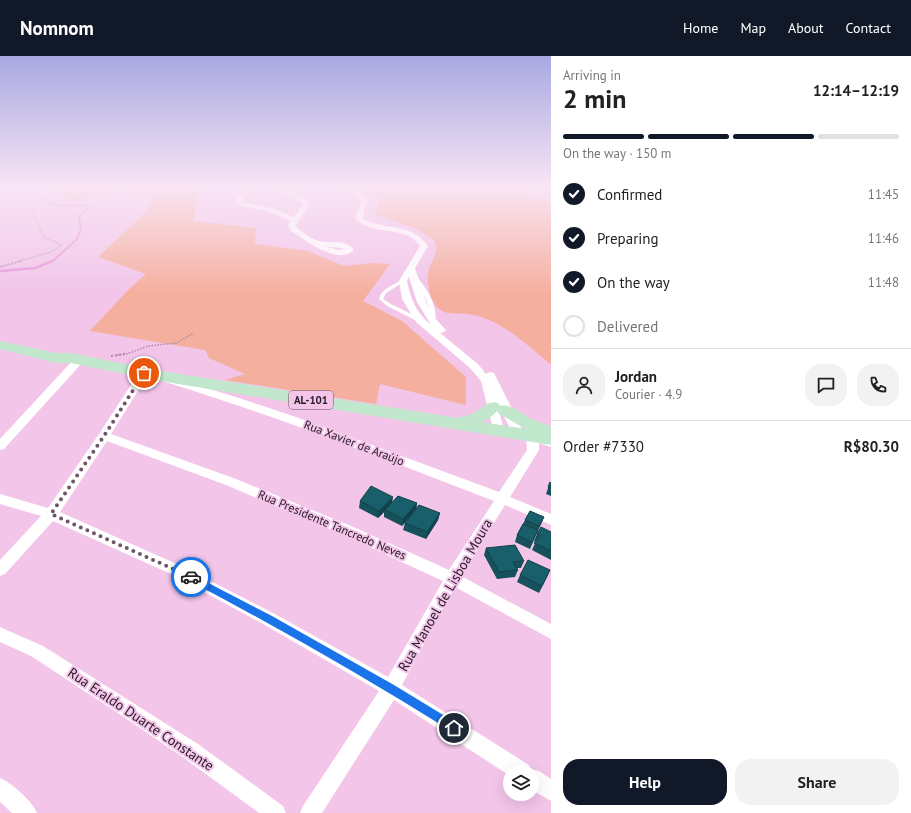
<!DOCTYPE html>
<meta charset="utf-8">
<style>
:root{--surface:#fff;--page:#f2f2f2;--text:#222;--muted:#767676;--line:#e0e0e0;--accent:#111827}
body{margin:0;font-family:"PT Sans",sans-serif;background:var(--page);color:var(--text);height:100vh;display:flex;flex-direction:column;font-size:15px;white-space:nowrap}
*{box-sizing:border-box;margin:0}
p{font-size:13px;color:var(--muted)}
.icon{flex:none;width:22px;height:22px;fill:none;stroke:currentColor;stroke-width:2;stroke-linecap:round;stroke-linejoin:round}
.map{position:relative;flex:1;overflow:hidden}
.drawer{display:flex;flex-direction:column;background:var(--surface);width:360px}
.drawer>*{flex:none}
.tools{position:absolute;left:503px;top:709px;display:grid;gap:8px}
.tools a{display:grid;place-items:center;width:36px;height:36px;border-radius:50%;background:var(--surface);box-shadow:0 4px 16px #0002;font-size:20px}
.pin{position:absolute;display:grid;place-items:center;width:34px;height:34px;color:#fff;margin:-17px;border:2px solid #fff;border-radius:50%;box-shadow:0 1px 4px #0007}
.courier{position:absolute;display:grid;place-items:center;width:40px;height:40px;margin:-20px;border:3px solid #1a73e8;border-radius:50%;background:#fff;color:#222;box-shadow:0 1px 5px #0007}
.overview em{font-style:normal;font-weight:700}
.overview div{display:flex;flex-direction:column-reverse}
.overview{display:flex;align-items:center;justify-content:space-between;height:68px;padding:0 12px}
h1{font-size:26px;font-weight:700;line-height:30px}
.bar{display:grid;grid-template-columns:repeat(4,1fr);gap:6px 4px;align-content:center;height:48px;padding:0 12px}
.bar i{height:5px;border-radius:3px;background:var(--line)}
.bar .active{background:var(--accent)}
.bar p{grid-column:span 4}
.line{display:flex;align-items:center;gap:10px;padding:0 12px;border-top:1px solid var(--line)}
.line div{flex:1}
.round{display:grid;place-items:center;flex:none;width:42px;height:42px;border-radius:16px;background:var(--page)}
ol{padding:0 12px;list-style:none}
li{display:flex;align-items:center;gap:12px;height:44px}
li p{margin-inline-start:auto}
li .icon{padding:4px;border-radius:50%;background:var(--accent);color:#fff;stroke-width:4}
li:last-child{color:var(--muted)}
li i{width:22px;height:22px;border:2px solid var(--line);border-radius:50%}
.button{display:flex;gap:8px;margin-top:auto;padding:8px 12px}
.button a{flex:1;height:46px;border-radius:16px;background:var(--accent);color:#fff;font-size:16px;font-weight:700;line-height:46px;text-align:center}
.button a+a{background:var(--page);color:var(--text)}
header{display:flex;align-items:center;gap:24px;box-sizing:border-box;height:56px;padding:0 20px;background:var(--accent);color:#fff}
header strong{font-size:19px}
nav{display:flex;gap:22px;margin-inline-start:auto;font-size:14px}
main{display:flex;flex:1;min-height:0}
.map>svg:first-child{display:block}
</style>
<header>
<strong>Nomnom</strong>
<nav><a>Home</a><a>Map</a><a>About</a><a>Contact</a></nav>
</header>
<main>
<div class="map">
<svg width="551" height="757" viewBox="0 0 551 757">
<rect width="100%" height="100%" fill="#f2c5e9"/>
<g fill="#f5af9e">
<polygon points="55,132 203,132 198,137 194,165 256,172 255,188 308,195 344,210 371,207 390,208 363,245 402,265 466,321 466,349 380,328 376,348 225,324 245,318 209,302 205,294 90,275 129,233 146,218 98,201 146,156 154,140 119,134 73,146"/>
<path d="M353 132H522L533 141 551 147V309C530 291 502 265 474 259 459 255 441 264 432 243 429 236 427 225 428 218 429 206 441 196 434 184L416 173 378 160 376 158 379 143Z"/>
</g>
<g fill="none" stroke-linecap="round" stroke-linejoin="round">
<path stroke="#e898da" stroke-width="2" d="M45 132 38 139C43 143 49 148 56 149 67 151 78 148 89 151L80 159 79 162 81 173 77 183 54 204 50 206"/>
<polyline stroke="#e898da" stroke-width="2.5" points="0,215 35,212 52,205"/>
<polyline stroke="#ad8aa6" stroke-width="1" stroke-dasharray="1 1" stroke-linecap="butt" points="17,206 51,196 62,189 44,181 32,153 23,142 24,132"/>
<g stroke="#ad8aa6" stroke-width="1.5" stroke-dasharray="1.5 1.5" stroke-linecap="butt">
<polyline points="0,211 21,205"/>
<polyline points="117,299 127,298 148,290 176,287 194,277"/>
</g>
<polyline stroke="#ad8aa6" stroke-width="2" stroke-dasharray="2 2" stroke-linecap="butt" points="111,300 125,298"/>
<g fill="#fff" fill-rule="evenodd">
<path d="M412 218H414C426 230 439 251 435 268H431V267C431 249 422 233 411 219Z"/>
<path d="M402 224 405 225 386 237 383 243 391 248 421 263V265H417L387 250 379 243C381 233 393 229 402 224Z"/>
</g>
<g fill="#fff" fill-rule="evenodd">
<path d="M245 132H251L241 146 272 152 294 161 303 148 278 132H285L307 145 309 148 296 169 297 172C303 176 309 181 316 184 328 189 345 181 354 194 337 210 306 184 291 175L288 169 291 165 268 155 237 149 234 146ZM326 190 346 193 338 194Z"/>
<path d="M337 132C349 131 357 135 366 143L367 144 363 162 367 165C390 174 413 168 428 190L415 212 426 246 433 260 446 274 444 276 440 277 478 308 486 318 490 316 494 317 524 377 522 380H514L497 347 504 374 502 377H494L481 325 470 312 416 266 402 243 399 225 420 190C405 168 372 181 355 162L361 145 353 138ZM409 221 417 246 431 269C416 256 411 244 407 225Z"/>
<polygon points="538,132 551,133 551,137 539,133"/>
<polygon points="79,301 83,302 84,304 83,306 4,393 0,394 0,383 75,302"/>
<path d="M144 314 149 317 111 378 236 423 349 469 449 514 494 445C385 403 277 360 165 326L164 324 169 321 236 341 299 362 499 436 527 394 526 380 528 377 532 376 551 383V391L539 387V394L510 441 551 458V469L505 449 461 520 551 568V583L455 531 402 629 529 709 530 713 539 715 551 723V745L532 734V716H510V720L394 644 322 757H300L303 750 379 635 263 568 171 518 53 465 5 518 0 520V504L41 460 0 448V438L48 452 99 378 140 315ZM107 385 226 429 339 477 443 525 388 621 275 558 181 510 60 456Z"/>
<polygon points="0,571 43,590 130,645 198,688 283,750 286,757 259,757 184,702 118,657 31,600 0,586"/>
<path d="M0 722C12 727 32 745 37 757H12L0 746Z"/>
</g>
<path fill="#c1e7cc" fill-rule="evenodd" d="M0 285 56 297H71L154 314 458 362C464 360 472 359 477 355 485 350 487 345 498 347L500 350C512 347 522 358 532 363 538 366 545 368 551 370V389L154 324 71 307H56L0 293ZM497 355 499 358 526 373 481 366 489 363Z"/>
</g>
<g fill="#16515c">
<polygon points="550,426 551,427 551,440 546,438"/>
<polygon points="360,445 392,447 417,447 416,454 402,470 384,461 384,456 378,462 359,452"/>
<polygon points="440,457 438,464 426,483 403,474 405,467"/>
<polygon points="544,461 541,468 538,474 530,493 515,486 517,479 525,464"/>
<polygon points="551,476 551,504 532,494 536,485 534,485 537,478"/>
<polygon points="486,492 524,505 521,512 517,512 518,514 515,521 497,523 484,499"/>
<polygon points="550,514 539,537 517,526 520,519"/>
</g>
<g fill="#12424b">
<polygon points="393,441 392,448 385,454 384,456 378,462 379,455"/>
<polygon points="417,447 416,454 402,470 403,463"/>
<polygon points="440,457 438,464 426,483 427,476"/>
<polygon points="544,461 541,468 538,474 530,493 539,470"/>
<polygon points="550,514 547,521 539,537 542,530"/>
</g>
<g fill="#195e6b" stroke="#12424b">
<polygon points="550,426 551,427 551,432 548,431"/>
<polygon points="371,430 393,441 379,455 360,445"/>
<polygon points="398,440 417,447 403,463 385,454"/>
<polygon points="419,449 440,457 427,476 405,467"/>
<polygon points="530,455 544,461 539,470 525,464"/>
<polygon points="523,468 538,474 532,486 517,479"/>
<polygon points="541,471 551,476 551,495 534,487 540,479 537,478"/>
<polygon points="515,489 524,505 513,506 518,514 499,516 486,492"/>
<polygon points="528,504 550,514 542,530 520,519"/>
</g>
<linearGradient id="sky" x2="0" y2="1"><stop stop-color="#a8a9e2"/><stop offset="0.55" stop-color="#f9e5f5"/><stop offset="1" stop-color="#f9e5f5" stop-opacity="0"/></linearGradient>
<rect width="551" height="238" fill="url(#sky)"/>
<path fill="#1a73e8" d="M191 518 272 560 394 629 458 668 459 672 458 675 454 677 451 675C365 621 277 571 188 524L187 521 188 519Z"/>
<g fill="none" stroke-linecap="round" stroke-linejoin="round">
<polyline stroke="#6f556a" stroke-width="4" stroke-dasharray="0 7.2" points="144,317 104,380 51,458 191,521"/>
</g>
<g text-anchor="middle" stroke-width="4" stroke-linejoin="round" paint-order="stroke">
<rect fill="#f2c5e9" stroke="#654c60" stroke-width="1" x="289" y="335" width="44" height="18" rx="3"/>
<g font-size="11" font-weight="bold" fill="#281825">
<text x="311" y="348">AL-101</text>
</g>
<g font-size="12" fill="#281825" stroke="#f2c5e9">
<text transform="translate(354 387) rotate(21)" y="4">Rua Xavier de Araújo</text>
<text transform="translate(332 469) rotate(23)" y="4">Rua Presidente Tancredo Neves</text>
</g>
<g font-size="14" fill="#281825" stroke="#f2c5e9">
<text transform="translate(445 539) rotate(-60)" y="5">Rua Manoel de Lisboa Moura</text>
<text transform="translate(141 663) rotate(34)" y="5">Rua Eraldo Duarte Constante</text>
</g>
</g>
</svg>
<div class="tools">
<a><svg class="icon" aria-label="layers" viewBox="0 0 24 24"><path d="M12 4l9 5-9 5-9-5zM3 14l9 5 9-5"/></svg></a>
</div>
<div class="pin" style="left:144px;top:317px;background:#ea580c"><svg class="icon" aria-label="bag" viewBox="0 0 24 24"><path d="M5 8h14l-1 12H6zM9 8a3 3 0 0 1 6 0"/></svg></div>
<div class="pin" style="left:454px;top:672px;background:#1f2937"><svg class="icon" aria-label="home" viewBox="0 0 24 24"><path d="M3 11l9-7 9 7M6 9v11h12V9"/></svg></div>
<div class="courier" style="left:191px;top:521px"><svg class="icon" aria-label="car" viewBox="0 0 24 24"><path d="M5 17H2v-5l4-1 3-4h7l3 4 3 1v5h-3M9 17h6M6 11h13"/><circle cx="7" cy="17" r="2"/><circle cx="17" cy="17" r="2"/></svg></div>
</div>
<section class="drawer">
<div class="overview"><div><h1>2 min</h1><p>Arriving in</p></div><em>12:14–12:19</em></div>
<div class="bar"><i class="active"></i><i class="active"></i><i class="active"></i><i></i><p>On the way · 150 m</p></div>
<ol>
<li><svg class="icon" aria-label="check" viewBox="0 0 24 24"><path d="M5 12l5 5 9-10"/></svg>Confirmed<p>11:45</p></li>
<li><svg class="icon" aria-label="check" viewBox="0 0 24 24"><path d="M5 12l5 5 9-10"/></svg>Preparing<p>11:46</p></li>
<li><svg class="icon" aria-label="check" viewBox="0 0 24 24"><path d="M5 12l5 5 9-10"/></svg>On the way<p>11:48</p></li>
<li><i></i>Delivered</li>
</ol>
<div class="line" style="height:72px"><a class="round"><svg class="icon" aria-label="person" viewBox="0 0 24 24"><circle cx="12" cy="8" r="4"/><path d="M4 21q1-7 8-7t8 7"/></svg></a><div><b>Jordan</b><p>Courier · 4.9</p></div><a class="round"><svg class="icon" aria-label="chat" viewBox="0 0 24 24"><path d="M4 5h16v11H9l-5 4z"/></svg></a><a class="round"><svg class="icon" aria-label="phone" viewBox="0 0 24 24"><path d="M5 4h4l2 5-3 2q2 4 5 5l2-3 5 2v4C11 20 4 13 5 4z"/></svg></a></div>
<div class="line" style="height:52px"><div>Order #7330</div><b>R$80.30</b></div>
<div class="button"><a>Help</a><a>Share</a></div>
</section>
</main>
